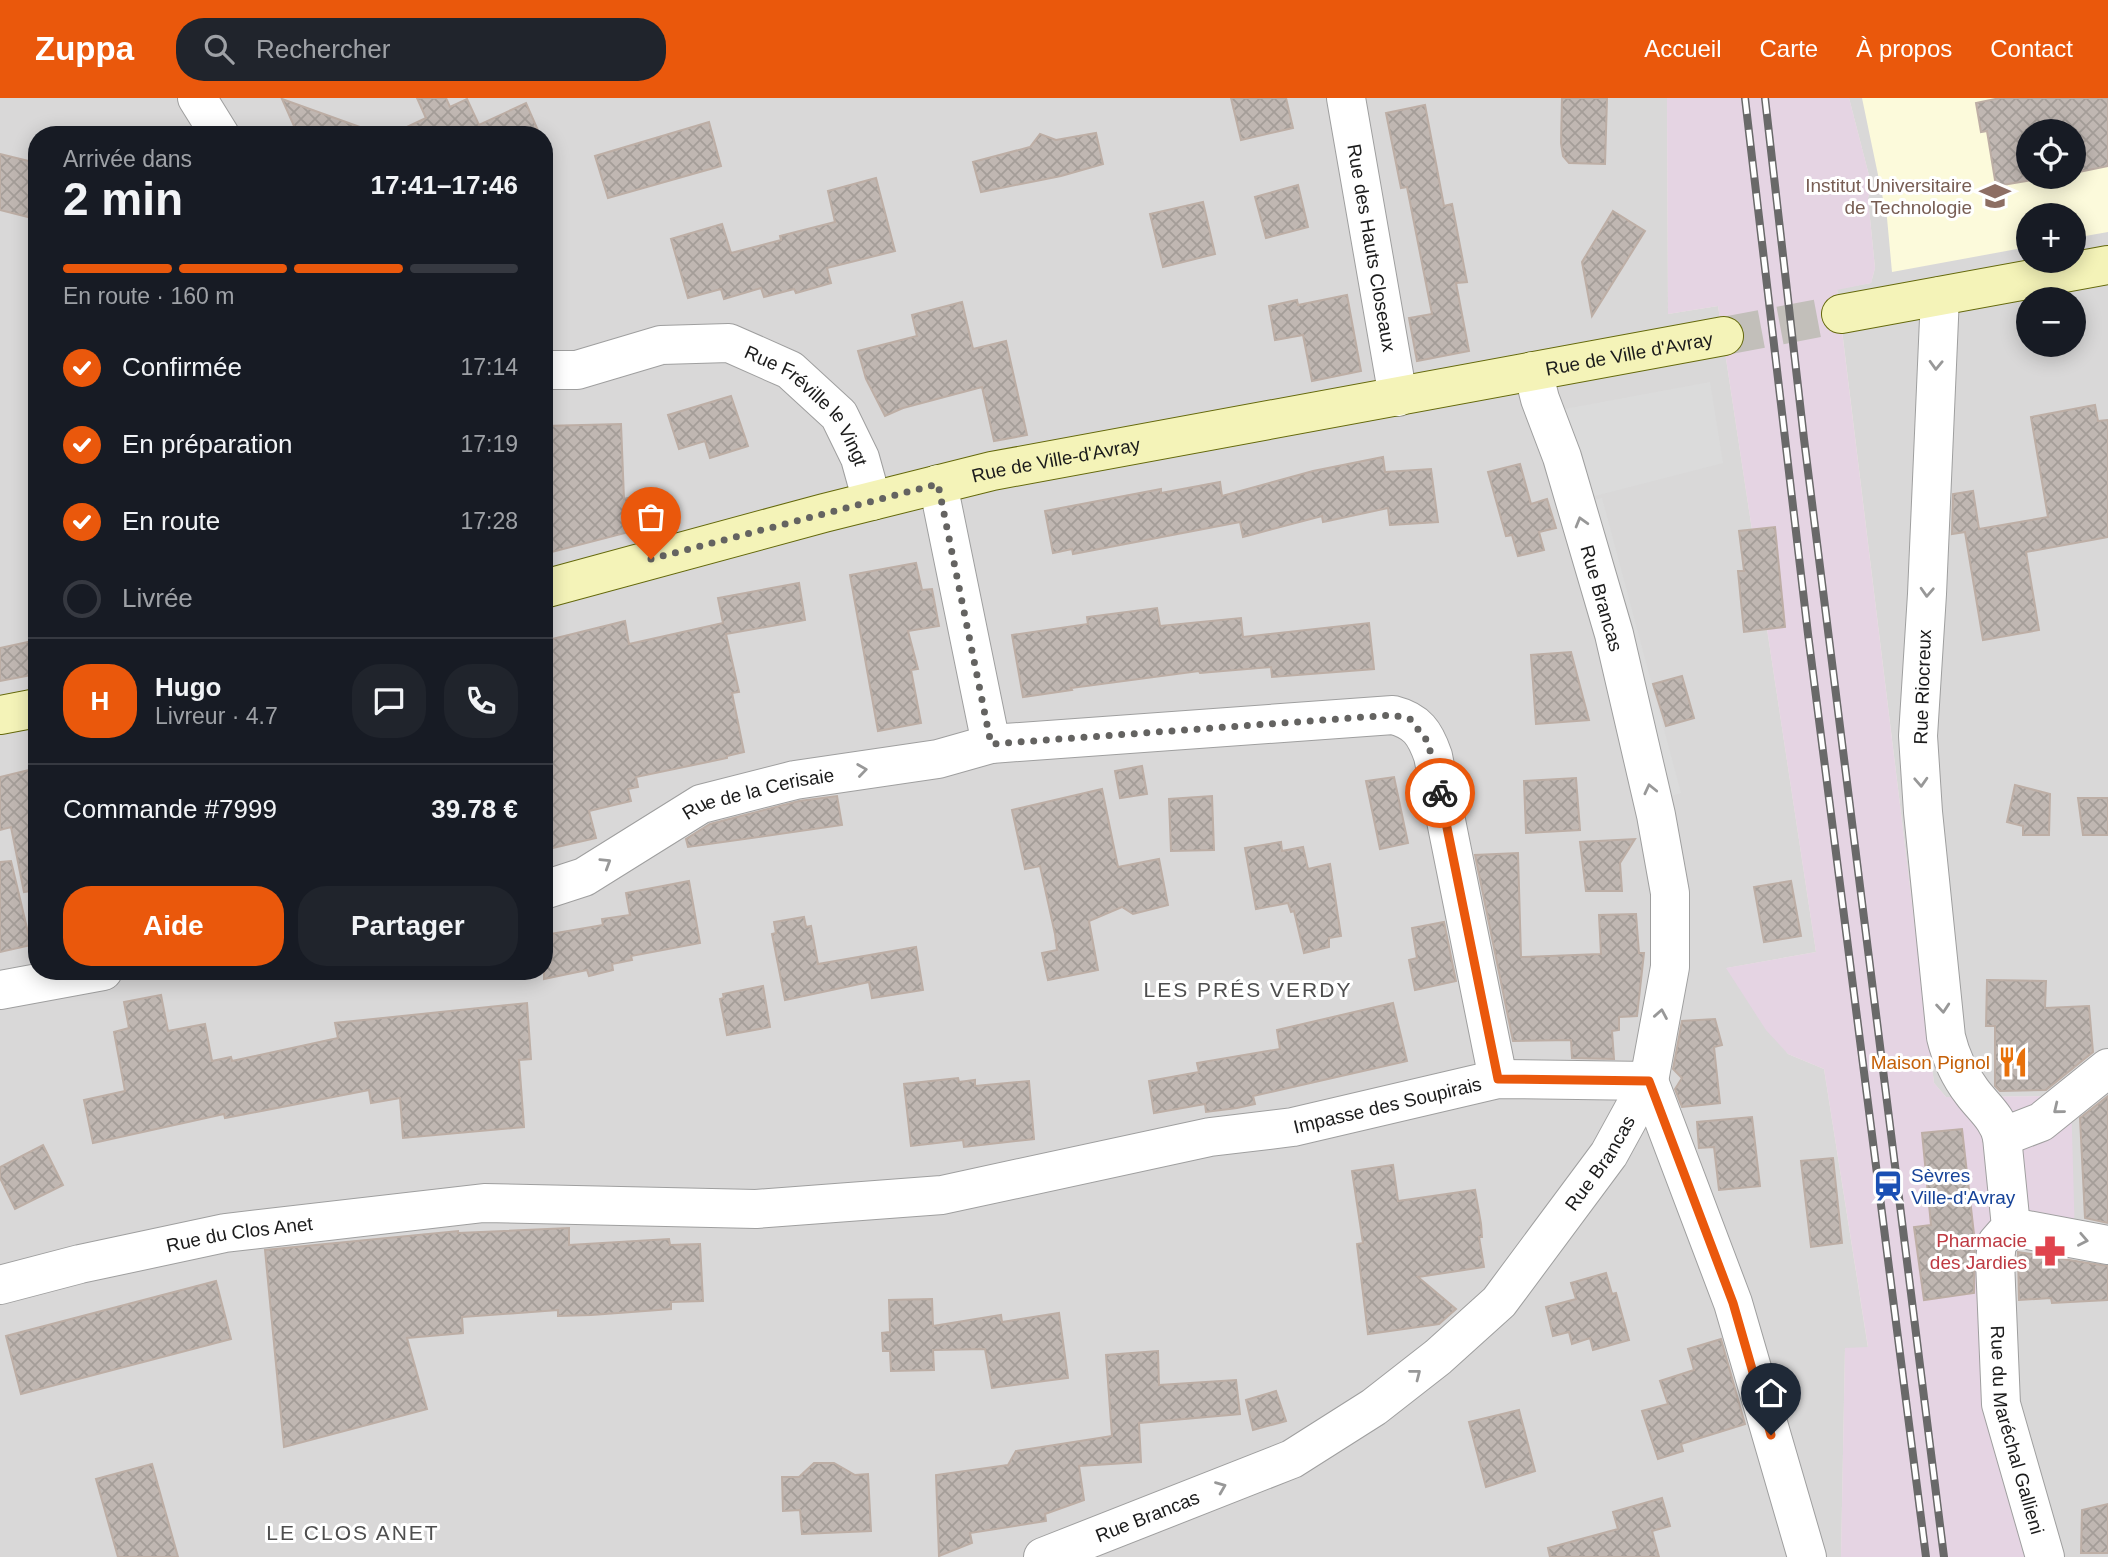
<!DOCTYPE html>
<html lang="fr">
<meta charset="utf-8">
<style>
:root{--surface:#171b24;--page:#20242c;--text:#f1f3f6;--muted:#9ea1a6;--line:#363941;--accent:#ea580c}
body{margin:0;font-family:Helvetica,sans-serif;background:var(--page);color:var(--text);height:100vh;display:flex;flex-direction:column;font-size:26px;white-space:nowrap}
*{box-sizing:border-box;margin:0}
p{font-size:23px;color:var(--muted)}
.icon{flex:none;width:38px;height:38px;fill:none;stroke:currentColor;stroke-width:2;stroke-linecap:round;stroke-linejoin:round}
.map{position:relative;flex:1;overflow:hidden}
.details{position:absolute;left:28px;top:28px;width:525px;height:854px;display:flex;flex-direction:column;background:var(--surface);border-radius:28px;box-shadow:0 4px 18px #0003}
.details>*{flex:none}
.buttons{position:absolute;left:2016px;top:21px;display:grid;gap:14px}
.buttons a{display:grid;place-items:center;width:70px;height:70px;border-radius:50%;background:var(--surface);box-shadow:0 4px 18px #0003;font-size:35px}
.pin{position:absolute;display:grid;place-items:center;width:60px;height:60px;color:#fff;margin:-72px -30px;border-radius:50% 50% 50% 0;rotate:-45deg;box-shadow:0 0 7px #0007}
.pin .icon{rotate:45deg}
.courier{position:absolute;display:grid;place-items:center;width:70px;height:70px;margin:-35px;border:5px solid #ea580c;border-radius:50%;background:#fff;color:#222;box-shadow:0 2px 9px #0007}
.head em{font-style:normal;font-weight:600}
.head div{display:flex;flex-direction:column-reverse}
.head{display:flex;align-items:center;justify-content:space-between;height:119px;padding:0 35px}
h1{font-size:46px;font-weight:600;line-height:52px}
.bar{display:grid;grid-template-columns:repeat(4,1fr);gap:10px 7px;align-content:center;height:84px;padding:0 35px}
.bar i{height:9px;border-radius:5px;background:var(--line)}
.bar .selected{background:var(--accent)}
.bar p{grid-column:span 4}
.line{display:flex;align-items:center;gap:18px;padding:0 35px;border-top:2px solid var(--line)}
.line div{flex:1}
.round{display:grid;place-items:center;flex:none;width:74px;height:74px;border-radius:28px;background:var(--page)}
ol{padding:0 35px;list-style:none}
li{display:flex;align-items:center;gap:21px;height:77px}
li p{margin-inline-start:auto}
li .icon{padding:7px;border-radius:50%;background:var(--accent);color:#fff;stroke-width:4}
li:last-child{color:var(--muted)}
li i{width:38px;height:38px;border:4px solid var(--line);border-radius:50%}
.cta{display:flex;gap:14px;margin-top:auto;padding:14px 35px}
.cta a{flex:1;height:80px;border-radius:28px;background:var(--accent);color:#fff;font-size:28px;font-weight:600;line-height:80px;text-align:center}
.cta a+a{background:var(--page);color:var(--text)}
header{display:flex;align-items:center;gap:42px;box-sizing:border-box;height:98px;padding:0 35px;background:var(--accent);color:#fff}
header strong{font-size:33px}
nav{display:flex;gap:38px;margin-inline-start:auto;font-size:24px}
.search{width:490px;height:63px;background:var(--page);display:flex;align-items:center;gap:18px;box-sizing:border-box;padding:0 24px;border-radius:28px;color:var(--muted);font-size:26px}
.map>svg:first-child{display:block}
</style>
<header>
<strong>Zuppa</strong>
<div class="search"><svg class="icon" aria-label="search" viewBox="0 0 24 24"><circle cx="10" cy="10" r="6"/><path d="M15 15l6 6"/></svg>Rechercher</div>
<nav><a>Accueil</a><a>Carte</a><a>À propos</a><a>Contact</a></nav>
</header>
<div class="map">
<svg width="2108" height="1459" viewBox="0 0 2108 1459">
<defs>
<pattern id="building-cross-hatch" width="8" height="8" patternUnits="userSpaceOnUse" patternTransform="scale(1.75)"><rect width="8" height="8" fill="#c0b7b2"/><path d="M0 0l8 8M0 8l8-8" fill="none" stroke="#a49d98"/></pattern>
</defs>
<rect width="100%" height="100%" fill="#ece8e2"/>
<g fill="#d9d8d8" fill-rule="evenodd">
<path d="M0 0H1667L1668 216 1718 208 1816 854 1727 870 1788 956 1824 971 1868 1250H1845L1841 1459H0ZM37 37H544V873H37Z"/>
<path d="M1849 0H2108V1459H2035L1985 1146 2070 998 1946 999 1934 985 1837 191 1871 185 1875 170 1868 100 1872 89ZM2028 33H2074V79H2028ZM2028 117H2074V163H2028ZM2028 201H2074V247H2028Z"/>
</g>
<path fill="#fcfadb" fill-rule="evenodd" d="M1862 0H2108V134L2074 140V117H2028V149L1892 174 1887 120ZM2028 33H2074V79H2028Z"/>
<polygon fill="#e5d4e3" points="1667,0 1849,0 1872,89 1868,100 1875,170 1871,185 1837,192 1934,985 1946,999 2071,998 2075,1142 1997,1145 2035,1459 1841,1459 1845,1250 1868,1249 1824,971 1788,956 1766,932 1726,870 1816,854 1718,208 1668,216"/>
<g fill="#dbdbdb">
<polygon points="1710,284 1723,365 1587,400 1559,312"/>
<polygon points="1602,400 1681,695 1667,699 1584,404"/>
</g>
<g fill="url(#building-cross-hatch)" stroke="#bdaea5" stroke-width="2">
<polygon points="417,0 446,0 450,9 467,1 479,27 526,5 540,37 390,37 426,20"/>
<polygon points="1231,0 1286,0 1293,30 1241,42"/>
<polygon points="1562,0 1607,0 1605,66 1569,65 1563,58 1561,45"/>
<polygon points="2000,0 2108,0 2108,68 2074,75 2074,33 2028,33 2028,79 2050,79 1996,88 1987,33 1981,34 1976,5"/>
<polygon points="282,1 371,33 371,37 298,37"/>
<polygon points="1425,7 1444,108 1452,106 1467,184 1456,185 1469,253 1417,263 1409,220 1432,216 1407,89 1401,90 1386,15"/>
<polygon points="709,24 721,68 608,100 595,58"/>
<polygon points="1096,35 1103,66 1061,78 981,94 973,64 1030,49 1040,36 1056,42"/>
<polygon points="0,56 37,65 37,103 32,120 0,112"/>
<polygon points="876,80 895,153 827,170 831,185 796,195 794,191 764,199 761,190 724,201 721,191 688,200 671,141 722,126 731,155 781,142 780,138 835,124 828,93"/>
<polygon points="1298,87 1308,129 1266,140 1255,99"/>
<polygon points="1203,104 1215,156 1163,169 1150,116"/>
<polygon points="1613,113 1645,133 1592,218 1582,164"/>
<polygon points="1347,197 1361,273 1312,283 1303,237 1275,242 1269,208 1297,202 1298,207"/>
<polygon points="962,204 973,251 1006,243 1027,337 994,343 982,289 903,310 885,318 866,281 858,253 917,238 912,217"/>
<polygon points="731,298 748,348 710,360 705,343 679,351 668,317"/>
<polygon points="2095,307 2098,323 2108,322 2108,439 2026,454 2039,532 1983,542 1965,434 1952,436 1953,396 1973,393 1979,431 2048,419 2031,319"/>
<polygon points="621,326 624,401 658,392 667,424 544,456 544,328"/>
<polygon points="1383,359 1385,374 1431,371 1438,424 1390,427 1388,410 1323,424 1322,418 1243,439 1240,424 1073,456 1072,451 1053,455 1045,413 1161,391 1161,395 1220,384 1222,398 1313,373"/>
<polygon points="1520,366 1531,406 1547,401 1556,430 1539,434 1544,452 1518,458 1512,437 1506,438 1488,374"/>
<polygon points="1775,429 1785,529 1744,534 1738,473 1744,473 1739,433"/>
<polygon points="916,465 922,492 932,491 939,528 908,533 918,571 911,572 921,625 878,633 850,477"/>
<polygon points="799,485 805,522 726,536 739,594 732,595 744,654 727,658 727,660 636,679 638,689 628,691 631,703 589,713 596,740 544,752 544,619 552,617 544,584 544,543 625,523 629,546 723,525 718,500"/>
<polygon points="1157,510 1160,528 1241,520 1243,539 1369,525 1374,571 1272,579 1271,569 1200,575 1199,573 1071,590 1072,592 1023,599 1012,537 1088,526 1087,519"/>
<polygon points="37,542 37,576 0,583 0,550"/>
<polygon points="1571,554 1589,622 1536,626 1531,557"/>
<polygon points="1682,578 1694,620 1666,628 1653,586"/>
<polygon points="1142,668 1147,696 1120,700 1115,673"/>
<polygon points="37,670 37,792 24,794 11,729 0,732 0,679"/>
<polygon points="1394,679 1408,745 1380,751 1366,683"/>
<polygon points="1576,680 1580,732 1526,735 1524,683"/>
<polygon points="2015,687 2050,696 2049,737 2023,737 2023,728 2007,724"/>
<polygon points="1102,691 1118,769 1159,761 1168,807 1133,816 1122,809 1089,823 1098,872 1048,882 1042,855 1057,852 1055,836 1040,768 1025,771 1012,712"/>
<polygon points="837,698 842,727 688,749 686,741 710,726 799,703"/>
<polygon points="1212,698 1214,752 1171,753 1169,701"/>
<polygon points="2078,700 2108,700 2108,737 2083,737"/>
<polygon points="1635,741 1620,765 1622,793 1586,793 1580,744"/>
<polygon points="1281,744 1282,753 1303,749 1308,771 1330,766 1341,838 1329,840 1329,849 1304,855 1294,813 1291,814 1288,805 1256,811 1245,750"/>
<polygon points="1518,755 1521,859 1601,856 1599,817 1636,816 1639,855 1644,855 1637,918 1619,919 1619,932 1612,933 1614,961 1572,960 1571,942 1513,943 1475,757"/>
<polygon points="11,763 31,847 0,854 0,764"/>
<polygon points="689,783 700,845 631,858 632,862 612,866 613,872 589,878 587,872 544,881 544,837 603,827 602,821 630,817 626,795"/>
<polygon points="1791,783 1801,838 1764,844 1754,789"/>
<polygon points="804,819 806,829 811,828 818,866 916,849 923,892 872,900 869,884 785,902 772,836 776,835 774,824"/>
<polygon points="1444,824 1456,883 1415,892 1409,862 1417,860 1412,830"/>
<polygon points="1987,882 2046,883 2045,910 2089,908 2093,954 2046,992 2000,993 1995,988 1995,928 1986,928"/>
<polygon points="763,888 770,929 727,937 720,901 724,900 723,896"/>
<polygon points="161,897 168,933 205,926 212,963 231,959 232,963 338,940 335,925 527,905 531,961 519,962 524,1029 403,1040 400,1000 371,1005 369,992 225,1020 224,1016 93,1045 84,1002 125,993 114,934 129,930 124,904"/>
<polygon points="1393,905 1407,963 1253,998 1255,1006 1237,1010 1206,1014 1205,1006 1154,1015 1149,983 1199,974 1197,965 1280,951 1277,932"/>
<polygon points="1715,921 1722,947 1714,949 1720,1005 1682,1009 1675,991 1682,980 1673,971 1682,923"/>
<polygon points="958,980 959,984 975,982 975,988 1029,983 1034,1041 964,1049 963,1042 911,1048 904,986"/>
<polygon points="2108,998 2108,1125 2085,1120 2080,1020"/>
<polygon points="1752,1019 1760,1088 1719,1092 1714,1049 1699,1050 1697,1024"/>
<polygon points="1962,1031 1975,1145 1974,1195 1924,1202 1914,1129 1931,1127 1922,1035"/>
<polygon points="43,1047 63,1087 15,1111 0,1080 0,1069"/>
<polygon points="1833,1060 1842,1145 1811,1149 1801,1063"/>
<polygon points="1393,1067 1398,1103 1475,1092 1481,1126 1482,1139 1479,1139 1484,1169 1418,1179 1456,1211 1439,1226 1368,1236 1357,1146 1363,1145 1352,1073"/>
<polygon points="569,1130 569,1147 669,1141 670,1147 700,1146 703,1203 671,1204 671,1211 591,1217 558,1218 558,1212 462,1219 463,1235 407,1240 427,1311 284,1349 265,1152 458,1133 458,1135"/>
<polygon points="2018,1154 2108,1168 2108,1202 2052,1205 2051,1200 2019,1202"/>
<polygon points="1606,1175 1612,1196 1616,1195 1629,1242 1593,1252 1590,1240 1572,1246 1569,1234 1553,1238 1546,1209 1576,1201 1571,1185"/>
<polygon points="216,1183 231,1241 21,1296 6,1238"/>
<polygon points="932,1201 933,1228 1001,1217 1002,1224 1059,1215 1068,1280 992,1290 985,1251 933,1252 934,1272 891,1273 890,1253 883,1253 882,1235 890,1234 889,1202"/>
<polygon points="1721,1241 1745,1326 1681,1346 1683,1353 1658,1361 1642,1313 1668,1306 1660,1283 1694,1272 1688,1251"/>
<polygon points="1158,1253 1159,1287 1236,1282 1240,1316 1139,1325 1141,1364 1079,1368 1084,1402 1045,1416 1046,1423 970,1435 972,1445 939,1458 936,1377 1008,1367 1016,1353 1112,1338 1106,1257"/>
<polygon points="1276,1293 1286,1323 1253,1332 1246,1302"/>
<polygon points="1519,1312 1535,1373 1486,1389 1469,1324"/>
<polygon points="814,1365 834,1365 855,1377 868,1376 871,1433 802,1436 800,1412 783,1413 782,1379 799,1379"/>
<polygon points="152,1366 178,1459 118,1459 96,1381"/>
<polygon points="1662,1400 1670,1428 1652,1433 1659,1459 1550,1459 1548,1450 1618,1431 1613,1414"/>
<polygon points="2108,1406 2108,1455 2081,1455 2082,1412"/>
</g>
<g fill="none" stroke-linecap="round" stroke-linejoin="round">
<polyline stroke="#c2bfba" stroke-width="38" stroke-dasharray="38 19" stroke-linecap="butt" points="1724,238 1841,216"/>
<g stroke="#9f9f9f" stroke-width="40">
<g id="minor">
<polyline points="197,0 220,37"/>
<path id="s1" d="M1346 0 1398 299"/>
<path id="s2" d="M1940 198 1927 496 1918 638 1923 714 1946 939C1951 960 1959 977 1972 994 1983 1009 1998 1020 2002 1039L2011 1129 1997 1145 1995 1163 2001 1306 2045 1459"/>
<path id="s3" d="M544 272H577L661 247 729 245 790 272 839 317 860 360 872 403"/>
<polyline points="938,386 991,646"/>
<path id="s4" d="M544 792 584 779 701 706 795 682 938 661 991 646 1393 617C1417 623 1425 635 1433 658L1498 981"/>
<polyline points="0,892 103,873"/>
<polyline points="1649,983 1733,1205 1807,1459"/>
<polyline points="2002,1039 2041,1024 2108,970"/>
<polyline points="2011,1129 2108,1147"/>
<path id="s5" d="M0 1187 80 1166 225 1135 484 1105 756 1111 942 1097 1210 1039 1293 1029 1498 981 1649 983"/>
<path id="s6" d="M1043 1459 1292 1361 1374 1309 1438 1259 1499 1204 1609 1056 1649 983 1670 869V795L1656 717 1614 536 1562 359 1540 301 1533 273"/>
</g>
</g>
<g stroke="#65690c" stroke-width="40">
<g id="secondary">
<polyline points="1841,216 2108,167"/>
<path id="s7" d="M544 491 824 415 992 373 1724 238"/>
<polyline points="0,617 37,610"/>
</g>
</g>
<use href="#minor" stroke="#fff" stroke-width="38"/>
<use href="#secondary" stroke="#f4f3b8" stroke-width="38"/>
<g stroke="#696969" stroke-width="8">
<g id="rail">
<polyline points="1745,0 1808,536 1926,1459"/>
<polyline points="1765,0 1804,341 1944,1459"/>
</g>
</g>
<use href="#rail" stroke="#fff" stroke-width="5" stroke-dasharray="16" stroke-linecap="butt"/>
</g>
<defs><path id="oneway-chevron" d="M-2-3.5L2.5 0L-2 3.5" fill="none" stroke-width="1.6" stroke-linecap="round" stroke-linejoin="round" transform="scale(1.75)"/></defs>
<g stroke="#989898">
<use href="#oneway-chevron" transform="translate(1936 267) rotate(92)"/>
<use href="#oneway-chevron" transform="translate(1581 424) rotate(-106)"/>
<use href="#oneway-chevron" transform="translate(1927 494) rotate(93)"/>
<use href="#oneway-chevron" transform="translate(862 672) rotate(-8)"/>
<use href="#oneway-chevron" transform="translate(1921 684) rotate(87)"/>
<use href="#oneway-chevron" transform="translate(1650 691) rotate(-103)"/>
<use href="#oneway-chevron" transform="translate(606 765) rotate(-32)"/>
<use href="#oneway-chevron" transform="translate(1943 910) rotate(85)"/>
<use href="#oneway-chevron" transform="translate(1661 916) rotate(-80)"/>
<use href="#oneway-chevron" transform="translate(2058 1011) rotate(141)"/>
<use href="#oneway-chevron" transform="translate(2083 1142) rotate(11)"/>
<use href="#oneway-chevron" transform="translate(1416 1276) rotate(-38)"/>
<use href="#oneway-chevron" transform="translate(1221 1389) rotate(-22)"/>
</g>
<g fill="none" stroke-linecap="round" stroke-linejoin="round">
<polyline stroke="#646361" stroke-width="7" stroke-dasharray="0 12.6" points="651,461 938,386 991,646 1393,617 1410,621 1428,644 1440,695"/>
<polyline stroke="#ea580c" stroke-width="9" points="1440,695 1498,981 1649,983 1733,1205 1771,1337"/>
</g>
<defs>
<g id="university-bare" transform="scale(2.415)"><path d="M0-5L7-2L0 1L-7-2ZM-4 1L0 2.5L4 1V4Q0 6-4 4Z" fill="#8d6e63" stroke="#fff" stroke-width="2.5" paint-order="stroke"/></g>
<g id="restaurant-bare" transform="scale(2.415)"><path d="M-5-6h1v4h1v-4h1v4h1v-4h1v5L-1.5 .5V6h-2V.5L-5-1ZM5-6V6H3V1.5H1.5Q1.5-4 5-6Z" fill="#e8710a" stroke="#fff" stroke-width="2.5" paint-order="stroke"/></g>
<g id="station-bare" transform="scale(2.415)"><path d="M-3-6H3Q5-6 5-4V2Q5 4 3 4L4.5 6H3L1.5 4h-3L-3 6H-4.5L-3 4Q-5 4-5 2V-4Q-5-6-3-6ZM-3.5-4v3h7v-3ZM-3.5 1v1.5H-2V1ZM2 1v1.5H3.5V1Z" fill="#1a4fb4" stroke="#fff" stroke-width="2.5" paint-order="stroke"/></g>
<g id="pharmacy-bare" transform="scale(2.415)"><path d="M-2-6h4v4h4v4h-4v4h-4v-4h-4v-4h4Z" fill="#e0444e" stroke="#fff" stroke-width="2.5" paint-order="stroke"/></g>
</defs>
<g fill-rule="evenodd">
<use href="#university-bare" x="1995" y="98"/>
<use href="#restaurant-bare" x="2013" y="964"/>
<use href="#station-bare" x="1888" y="1088"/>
<use href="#pharmacy-bare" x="2050" y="1153"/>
</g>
<g text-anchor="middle" stroke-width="6" stroke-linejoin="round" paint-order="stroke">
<g font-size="19" fill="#785e54" stroke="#fff" text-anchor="end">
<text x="1972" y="94">Institut Universitaire<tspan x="1972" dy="22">de Technologie</tspan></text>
</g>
<g font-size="19" fill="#1b1b1b" stroke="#fff">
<text dy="7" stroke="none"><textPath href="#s1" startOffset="152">Rue des Hauts Closeaux</textPath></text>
<text dy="7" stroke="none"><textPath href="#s7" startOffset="1111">Rue de Ville d'Avray</textPath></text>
<text dy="7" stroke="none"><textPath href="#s3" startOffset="292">Rue Fréville le Vingt</textPath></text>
<text dy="7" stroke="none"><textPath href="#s7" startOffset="528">Rue de Ville-d'Avray</textPath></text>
<text transform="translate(1602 500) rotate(74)" y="7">Rue Brancas</text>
<text transform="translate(1922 589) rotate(-88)" y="7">Rue Riocreux</text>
<text dy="7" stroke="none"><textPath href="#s4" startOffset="238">Rue de la Cerisaie</textPath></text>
<text dy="7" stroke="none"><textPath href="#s5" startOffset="1405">Impasse des Soupirais</textPath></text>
<text dy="7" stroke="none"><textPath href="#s6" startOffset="700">Rue Brancas</textPath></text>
<text dy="7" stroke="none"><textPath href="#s5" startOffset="245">Rue du Clos Anet</textPath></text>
<text dy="7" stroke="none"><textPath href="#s2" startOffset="1160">Rue du Maréchal Gallieni</textPath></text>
<text dy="7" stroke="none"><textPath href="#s6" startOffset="112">Rue Brancas</textPath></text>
</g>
<g font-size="19" fill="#c56008" stroke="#fff" text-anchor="end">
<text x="1990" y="971">Maison Pignol</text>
</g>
<g font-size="19" fill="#164399" stroke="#fff" text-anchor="start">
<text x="1911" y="1084">Sèvres<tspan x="1911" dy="22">Ville-d'Avray</tspan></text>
</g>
<g font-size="19" fill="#be3a42" stroke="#fff" text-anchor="end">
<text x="2027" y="1149">Pharmacie<tspan x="2027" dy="22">des Jardies</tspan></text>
</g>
<g font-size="21" letter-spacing="2" fill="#4e4e4e" stroke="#fff">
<text x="1248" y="899">LES PRÉS VERDY</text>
<text x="353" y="1442">LE CLOS ANET</text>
</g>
</g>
</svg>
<div class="buttons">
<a><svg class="icon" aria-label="locate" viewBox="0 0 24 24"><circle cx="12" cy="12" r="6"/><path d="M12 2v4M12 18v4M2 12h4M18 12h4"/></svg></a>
<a>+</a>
<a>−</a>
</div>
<div class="pin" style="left:651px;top:461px;background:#ea580c"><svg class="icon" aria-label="bag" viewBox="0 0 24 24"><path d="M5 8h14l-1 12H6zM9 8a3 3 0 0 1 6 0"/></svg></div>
<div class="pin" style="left:1771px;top:1337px;background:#1f2937"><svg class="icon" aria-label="home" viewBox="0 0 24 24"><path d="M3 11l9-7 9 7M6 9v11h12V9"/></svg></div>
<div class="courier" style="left:1440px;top:695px"><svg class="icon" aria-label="bike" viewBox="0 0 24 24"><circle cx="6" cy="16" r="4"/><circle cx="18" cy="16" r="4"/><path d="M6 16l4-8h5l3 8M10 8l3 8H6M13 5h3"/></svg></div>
<section class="details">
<div class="head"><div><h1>2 min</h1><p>Arrivée dans</p></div><em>17:41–17:46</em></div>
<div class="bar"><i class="selected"></i><i class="selected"></i><i class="selected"></i><i></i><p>En route · 160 m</p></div>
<ol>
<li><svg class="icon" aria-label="check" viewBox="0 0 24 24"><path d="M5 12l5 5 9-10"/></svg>Confirmée<p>17:14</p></li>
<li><svg class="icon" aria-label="check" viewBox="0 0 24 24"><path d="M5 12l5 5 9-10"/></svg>En préparation<p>17:19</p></li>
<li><svg class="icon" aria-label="check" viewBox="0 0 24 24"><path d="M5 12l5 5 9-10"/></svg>En route<p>17:28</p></li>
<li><i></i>Livrée</li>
</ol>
<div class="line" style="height:126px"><b class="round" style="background:var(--accent);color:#fff">H</b><div><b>Hugo</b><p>Livreur · 4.7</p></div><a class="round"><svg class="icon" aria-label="chat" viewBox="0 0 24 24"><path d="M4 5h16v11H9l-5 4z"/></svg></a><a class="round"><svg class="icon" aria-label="phone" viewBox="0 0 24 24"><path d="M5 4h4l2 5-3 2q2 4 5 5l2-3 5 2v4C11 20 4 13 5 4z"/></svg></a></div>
<div class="line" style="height:91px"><div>Commande #7999</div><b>39.78 €</b></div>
<div class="cta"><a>Aide</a><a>Partager</a></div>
</section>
</div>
